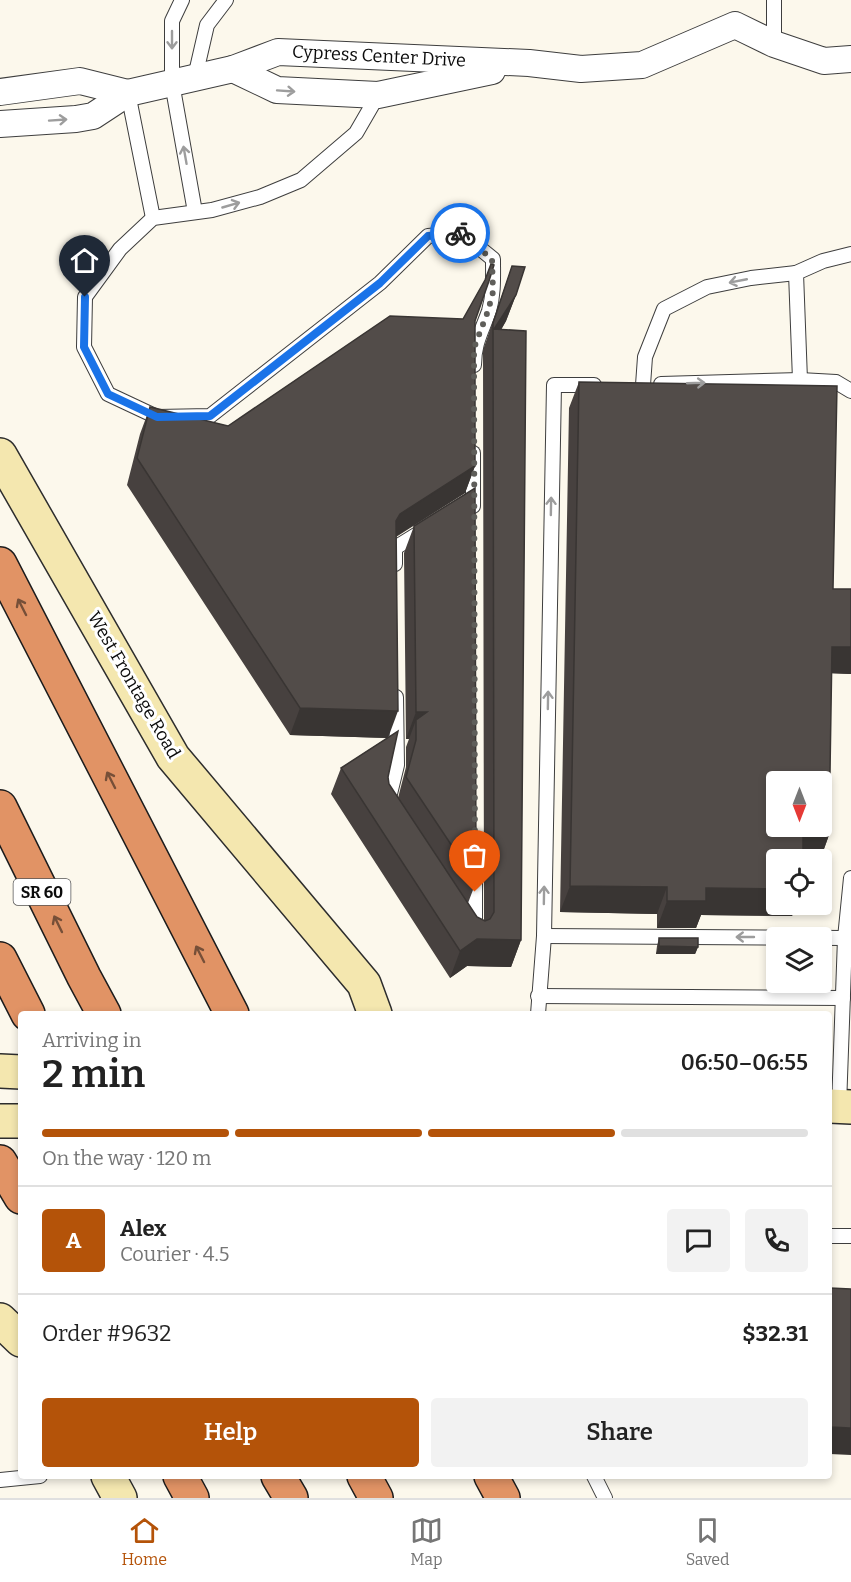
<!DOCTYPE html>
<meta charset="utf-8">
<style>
:root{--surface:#fff;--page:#f2f2f2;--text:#222;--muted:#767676;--line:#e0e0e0;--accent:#b45309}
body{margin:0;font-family:Bitter,serif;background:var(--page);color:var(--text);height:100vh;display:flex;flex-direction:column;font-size:22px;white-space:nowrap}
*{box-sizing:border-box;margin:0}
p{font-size:20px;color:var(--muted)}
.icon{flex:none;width:33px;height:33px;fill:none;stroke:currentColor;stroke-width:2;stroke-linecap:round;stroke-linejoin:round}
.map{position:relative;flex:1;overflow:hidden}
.side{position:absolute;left:18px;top:1011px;width:814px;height:468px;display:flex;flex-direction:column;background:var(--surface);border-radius:6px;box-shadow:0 3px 9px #0003}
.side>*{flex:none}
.needle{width:39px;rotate:180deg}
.tools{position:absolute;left:766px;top:771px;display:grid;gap:12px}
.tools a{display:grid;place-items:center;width:66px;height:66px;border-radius:6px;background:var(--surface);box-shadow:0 3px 9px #0003;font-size:30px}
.pin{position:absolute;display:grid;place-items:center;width:51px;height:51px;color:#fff;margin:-62px -26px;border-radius:50% 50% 50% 0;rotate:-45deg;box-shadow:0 0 6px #0007}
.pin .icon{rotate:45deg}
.courier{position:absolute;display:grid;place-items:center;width:60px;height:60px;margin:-30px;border:4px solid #1a73e8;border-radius:50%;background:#fff;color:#222;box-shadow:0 2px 8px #0007}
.summary em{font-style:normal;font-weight:600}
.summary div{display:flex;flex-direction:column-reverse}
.summary{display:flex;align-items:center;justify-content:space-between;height:102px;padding:0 24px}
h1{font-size:39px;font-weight:600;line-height:45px}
.bar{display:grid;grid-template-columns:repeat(4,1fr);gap:9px 6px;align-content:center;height:72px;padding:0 24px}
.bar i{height:8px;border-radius:4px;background:var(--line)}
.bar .on{background:var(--accent)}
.bar p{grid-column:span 4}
.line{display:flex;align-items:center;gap:15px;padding:0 24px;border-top:2px solid var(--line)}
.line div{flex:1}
.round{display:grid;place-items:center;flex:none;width:63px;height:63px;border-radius:6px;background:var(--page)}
.button{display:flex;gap:12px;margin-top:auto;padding:12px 24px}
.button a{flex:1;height:69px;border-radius:6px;background:var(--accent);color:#fff;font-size:24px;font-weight:600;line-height:69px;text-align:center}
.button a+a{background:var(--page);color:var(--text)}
.tab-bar{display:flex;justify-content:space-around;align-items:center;height:84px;border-top:2px solid var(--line);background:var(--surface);font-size:16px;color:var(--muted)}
.tab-bar a{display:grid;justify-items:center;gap:3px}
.tab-bar .on{color:var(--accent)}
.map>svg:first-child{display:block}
</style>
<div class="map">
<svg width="851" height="1498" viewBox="0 0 851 1498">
<rect width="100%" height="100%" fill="#fcf8ec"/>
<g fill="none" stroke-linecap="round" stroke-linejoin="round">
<g stroke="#3e3e3e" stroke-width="16">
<g id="lane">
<polyline points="182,0 172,21 172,83 195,212"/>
<polyline points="774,0 774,44"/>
<polyline points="195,77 207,25 226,0"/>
<polyline points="128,93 153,218"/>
<path d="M378 95 356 133 301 180 260 197 212 210 153 218 120 249 85 297 84 347 108 394 157 417 210 416 380 283 428 236 461 233 493 259C493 277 494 294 489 311 482 331 474 343 474 365"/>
<polyline points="800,380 796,273 823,261 851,254"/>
<polyline points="661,384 800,380 836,382 851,391"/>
<polyline points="643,385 645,357 664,309 707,287 751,278 796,273"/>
<polyline points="473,506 473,453"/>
<polyline points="395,564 395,548 424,530"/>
<polyline points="387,806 397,765 396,697"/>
<polyline points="475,867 475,932"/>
<polyline points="544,936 845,938"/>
<polyline points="538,996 843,998"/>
<polyline points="538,1014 544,936 554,385 594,385"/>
<polyline points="839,1106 845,938 851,878"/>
<polyline points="830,1236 851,1236"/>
<polyline points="594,1476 605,1498"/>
<polyline points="0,1480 40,1476"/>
</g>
</g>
<g stroke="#3e3e3e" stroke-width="28">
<g id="street">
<polyline points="233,69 277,90 378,95 492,71"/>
<polyline points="0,92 80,81 128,93"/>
<polyline points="0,124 76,119 93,116 128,93 233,69 278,52 529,63 581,69 642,65 735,25 774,44 824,61 851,59"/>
</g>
</g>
<g stroke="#2d2d2d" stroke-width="36">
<g id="secondary">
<polyline points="0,455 173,757 364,984 375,1014"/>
<polyline points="0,1071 21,1072"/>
<polyline points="830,1106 851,1107"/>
<polyline points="0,1121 21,1121"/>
<polyline points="0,1320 21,1340"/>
<polyline points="108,1476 120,1498"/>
</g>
</g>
<g stroke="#1c1c1c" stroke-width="36">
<g id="highway">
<polyline points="0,564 232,1014"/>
<polyline points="0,807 84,977 104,1014"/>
<polyline points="0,959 28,1014"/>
<polyline points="0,1162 21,1197"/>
<polyline points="180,1476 192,1498"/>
<polyline points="278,1476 291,1498"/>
<polyline points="364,1476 376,1498"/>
<polyline points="491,1476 503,1498"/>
</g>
</g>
<use href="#lane" stroke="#fff" stroke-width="14"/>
<use href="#street" stroke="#fff" stroke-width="26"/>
<use href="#secondary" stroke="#f4e7af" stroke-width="33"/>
<use href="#highway" stroke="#e19365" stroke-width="33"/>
</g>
<g fill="#47413f">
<polygon points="512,266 516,295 506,321 501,330 521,940 511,967 467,966 450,978 331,794 341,768 387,738 290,735 127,485 140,434 150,407 228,426 475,321 475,466 465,493 396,537 388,738 388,777 389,784 398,798 406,767 406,747 409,739 406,739 404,553 414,526 476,882 468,903 477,917 484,921 483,350"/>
<polygon points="579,382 833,589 851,674 831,673 829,835 820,860 777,860 777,904 797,904 792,916 701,915 696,928 657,928 657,914 560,912 569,408"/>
<polygon points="659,938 698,947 695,954 656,954 657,946"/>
</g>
<g fill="#393533">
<polygon points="516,295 506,321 493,343 494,329"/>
<polygon points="475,466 465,493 390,540 396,521 400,514"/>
<polygon points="832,647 851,647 851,674 822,673"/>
<polygon points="300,708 398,711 388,738 290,735"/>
<polygon points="416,712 427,712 416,720 409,739 406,739"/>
<polygon points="803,835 829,835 820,860 794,860"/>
<polygon points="570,886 667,887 657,914 560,912"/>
<polygon points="706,888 777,889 777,904 797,904 792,916 701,915 696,928 657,928 667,901"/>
<polygon points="477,939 521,940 511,967 467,966 450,978 460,951"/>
<polygon points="659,946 698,947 695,954 656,954"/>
<polygon points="830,1427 851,1428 851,1455 830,1454"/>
</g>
<g fill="#524c49" stroke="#393533" stroke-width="1.5" fill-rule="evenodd">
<polygon points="491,264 494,265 489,281 475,321 475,466 400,514 396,521 398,711 300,708 137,458 150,407 228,426 390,316 463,319 485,280"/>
<polygon points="512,266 525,267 516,295 494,329 526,331 521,940 477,939 460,951 341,768 398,731 388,777 389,784 477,917 485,921 490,919 494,912 493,323"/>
<path d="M579 382 837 386 833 589H851V647H832L829 835H803V860H777V889L706 888V901H667V887L570 886ZM777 782H822V826H777Z"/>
<polygon points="475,488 476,882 406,777 416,740 416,720 427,712 416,712 414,526"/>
<polygon points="659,938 698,938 698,947 659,946"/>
<polygon points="830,1288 851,1289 851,1428 830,1427"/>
</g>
<defs><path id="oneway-shaft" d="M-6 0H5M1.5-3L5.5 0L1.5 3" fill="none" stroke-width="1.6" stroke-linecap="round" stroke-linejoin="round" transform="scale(1.5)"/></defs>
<g stroke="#9d9d9d">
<use href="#oneway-shaft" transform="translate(172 40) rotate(90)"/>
<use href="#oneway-shaft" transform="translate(286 91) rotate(4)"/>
<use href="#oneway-shaft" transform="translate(58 120) rotate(-4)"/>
<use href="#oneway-shaft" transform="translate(185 155) rotate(-100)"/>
<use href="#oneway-shaft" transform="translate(231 205) rotate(-16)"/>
<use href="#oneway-shaft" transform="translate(738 281) rotate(169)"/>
<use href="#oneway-shaft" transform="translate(696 383) rotate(-2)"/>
<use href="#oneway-shaft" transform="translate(551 506) rotate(-89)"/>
<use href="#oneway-shaft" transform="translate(548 700) rotate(-89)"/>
<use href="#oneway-shaft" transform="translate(544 895) rotate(-89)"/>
<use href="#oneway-shaft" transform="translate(745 937) rotate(-180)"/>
</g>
<g stroke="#764f38">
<use href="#oneway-shaft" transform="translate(22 607) rotate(-117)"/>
<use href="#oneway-shaft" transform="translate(111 780) rotate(-117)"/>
<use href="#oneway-shaft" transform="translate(58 924) rotate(-116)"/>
<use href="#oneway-shaft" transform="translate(200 954) rotate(-117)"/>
</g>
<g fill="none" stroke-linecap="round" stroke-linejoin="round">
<polyline stroke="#5f5e5a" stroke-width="6" stroke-dasharray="0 10.8" points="460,233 492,259 493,292 488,311 474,348 475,892"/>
<polyline stroke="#1a73e8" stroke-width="8" points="85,297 84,347 108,394 157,417 210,416 380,283 428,236 460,233"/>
</g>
<g text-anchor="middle" stroke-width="6" stroke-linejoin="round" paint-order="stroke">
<rect fill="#fff" stroke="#545454" stroke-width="1.5" x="13.5" y="879" width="57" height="26" rx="4.5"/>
<g font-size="16" font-weight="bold" fill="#0b0b0b">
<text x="42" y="898">SR 60</text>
</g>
<g font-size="18" fill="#0b0b0b" stroke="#fff">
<text transform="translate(379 56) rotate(3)" y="6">Cypress Center Drive</text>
<text transform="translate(134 685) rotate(60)" y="6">West Frontage Road</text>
</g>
</g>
</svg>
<div class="tools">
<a><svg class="needle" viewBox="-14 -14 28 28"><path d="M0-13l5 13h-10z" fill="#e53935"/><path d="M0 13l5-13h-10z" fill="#767676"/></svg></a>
<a><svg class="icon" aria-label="locate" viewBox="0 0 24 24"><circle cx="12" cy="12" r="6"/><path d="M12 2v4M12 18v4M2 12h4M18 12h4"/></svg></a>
<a><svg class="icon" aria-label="layers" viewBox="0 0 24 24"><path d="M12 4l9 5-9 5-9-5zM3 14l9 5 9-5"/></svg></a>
</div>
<div class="pin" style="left:475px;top:892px;background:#ea580c"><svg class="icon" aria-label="bag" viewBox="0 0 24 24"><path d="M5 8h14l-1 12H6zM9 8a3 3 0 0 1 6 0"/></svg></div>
<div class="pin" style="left:85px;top:297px;background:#1f2937"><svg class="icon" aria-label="home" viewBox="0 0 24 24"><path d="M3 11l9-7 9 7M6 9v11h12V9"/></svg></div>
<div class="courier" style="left:460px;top:233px"><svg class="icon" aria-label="bike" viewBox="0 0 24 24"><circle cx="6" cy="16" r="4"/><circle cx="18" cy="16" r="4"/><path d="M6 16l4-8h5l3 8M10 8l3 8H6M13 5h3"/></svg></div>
<section class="side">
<div class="summary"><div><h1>2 min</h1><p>Arriving in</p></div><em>06:50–06:55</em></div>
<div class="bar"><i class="on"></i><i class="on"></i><i class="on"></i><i></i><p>On the way · 120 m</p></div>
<div class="line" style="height:108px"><b class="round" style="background:var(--accent);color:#fff">A</b><div><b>Alex</b><p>Courier · 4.5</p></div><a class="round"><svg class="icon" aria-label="chat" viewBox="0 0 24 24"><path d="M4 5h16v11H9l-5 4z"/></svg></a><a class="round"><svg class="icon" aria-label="phone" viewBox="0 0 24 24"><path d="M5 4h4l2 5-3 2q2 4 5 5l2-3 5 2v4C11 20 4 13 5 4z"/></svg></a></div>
<div class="line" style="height:78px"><div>Order #9632</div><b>$32.31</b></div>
<div class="button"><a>Help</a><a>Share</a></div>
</section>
</div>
<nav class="tab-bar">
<a class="on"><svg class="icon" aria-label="home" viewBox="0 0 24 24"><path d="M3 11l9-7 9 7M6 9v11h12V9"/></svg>Home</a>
<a><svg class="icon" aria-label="map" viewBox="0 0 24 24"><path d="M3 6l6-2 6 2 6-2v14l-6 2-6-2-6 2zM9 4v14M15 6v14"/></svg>Map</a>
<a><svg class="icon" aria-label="saved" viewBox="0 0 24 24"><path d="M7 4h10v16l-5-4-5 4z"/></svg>Saved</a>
</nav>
